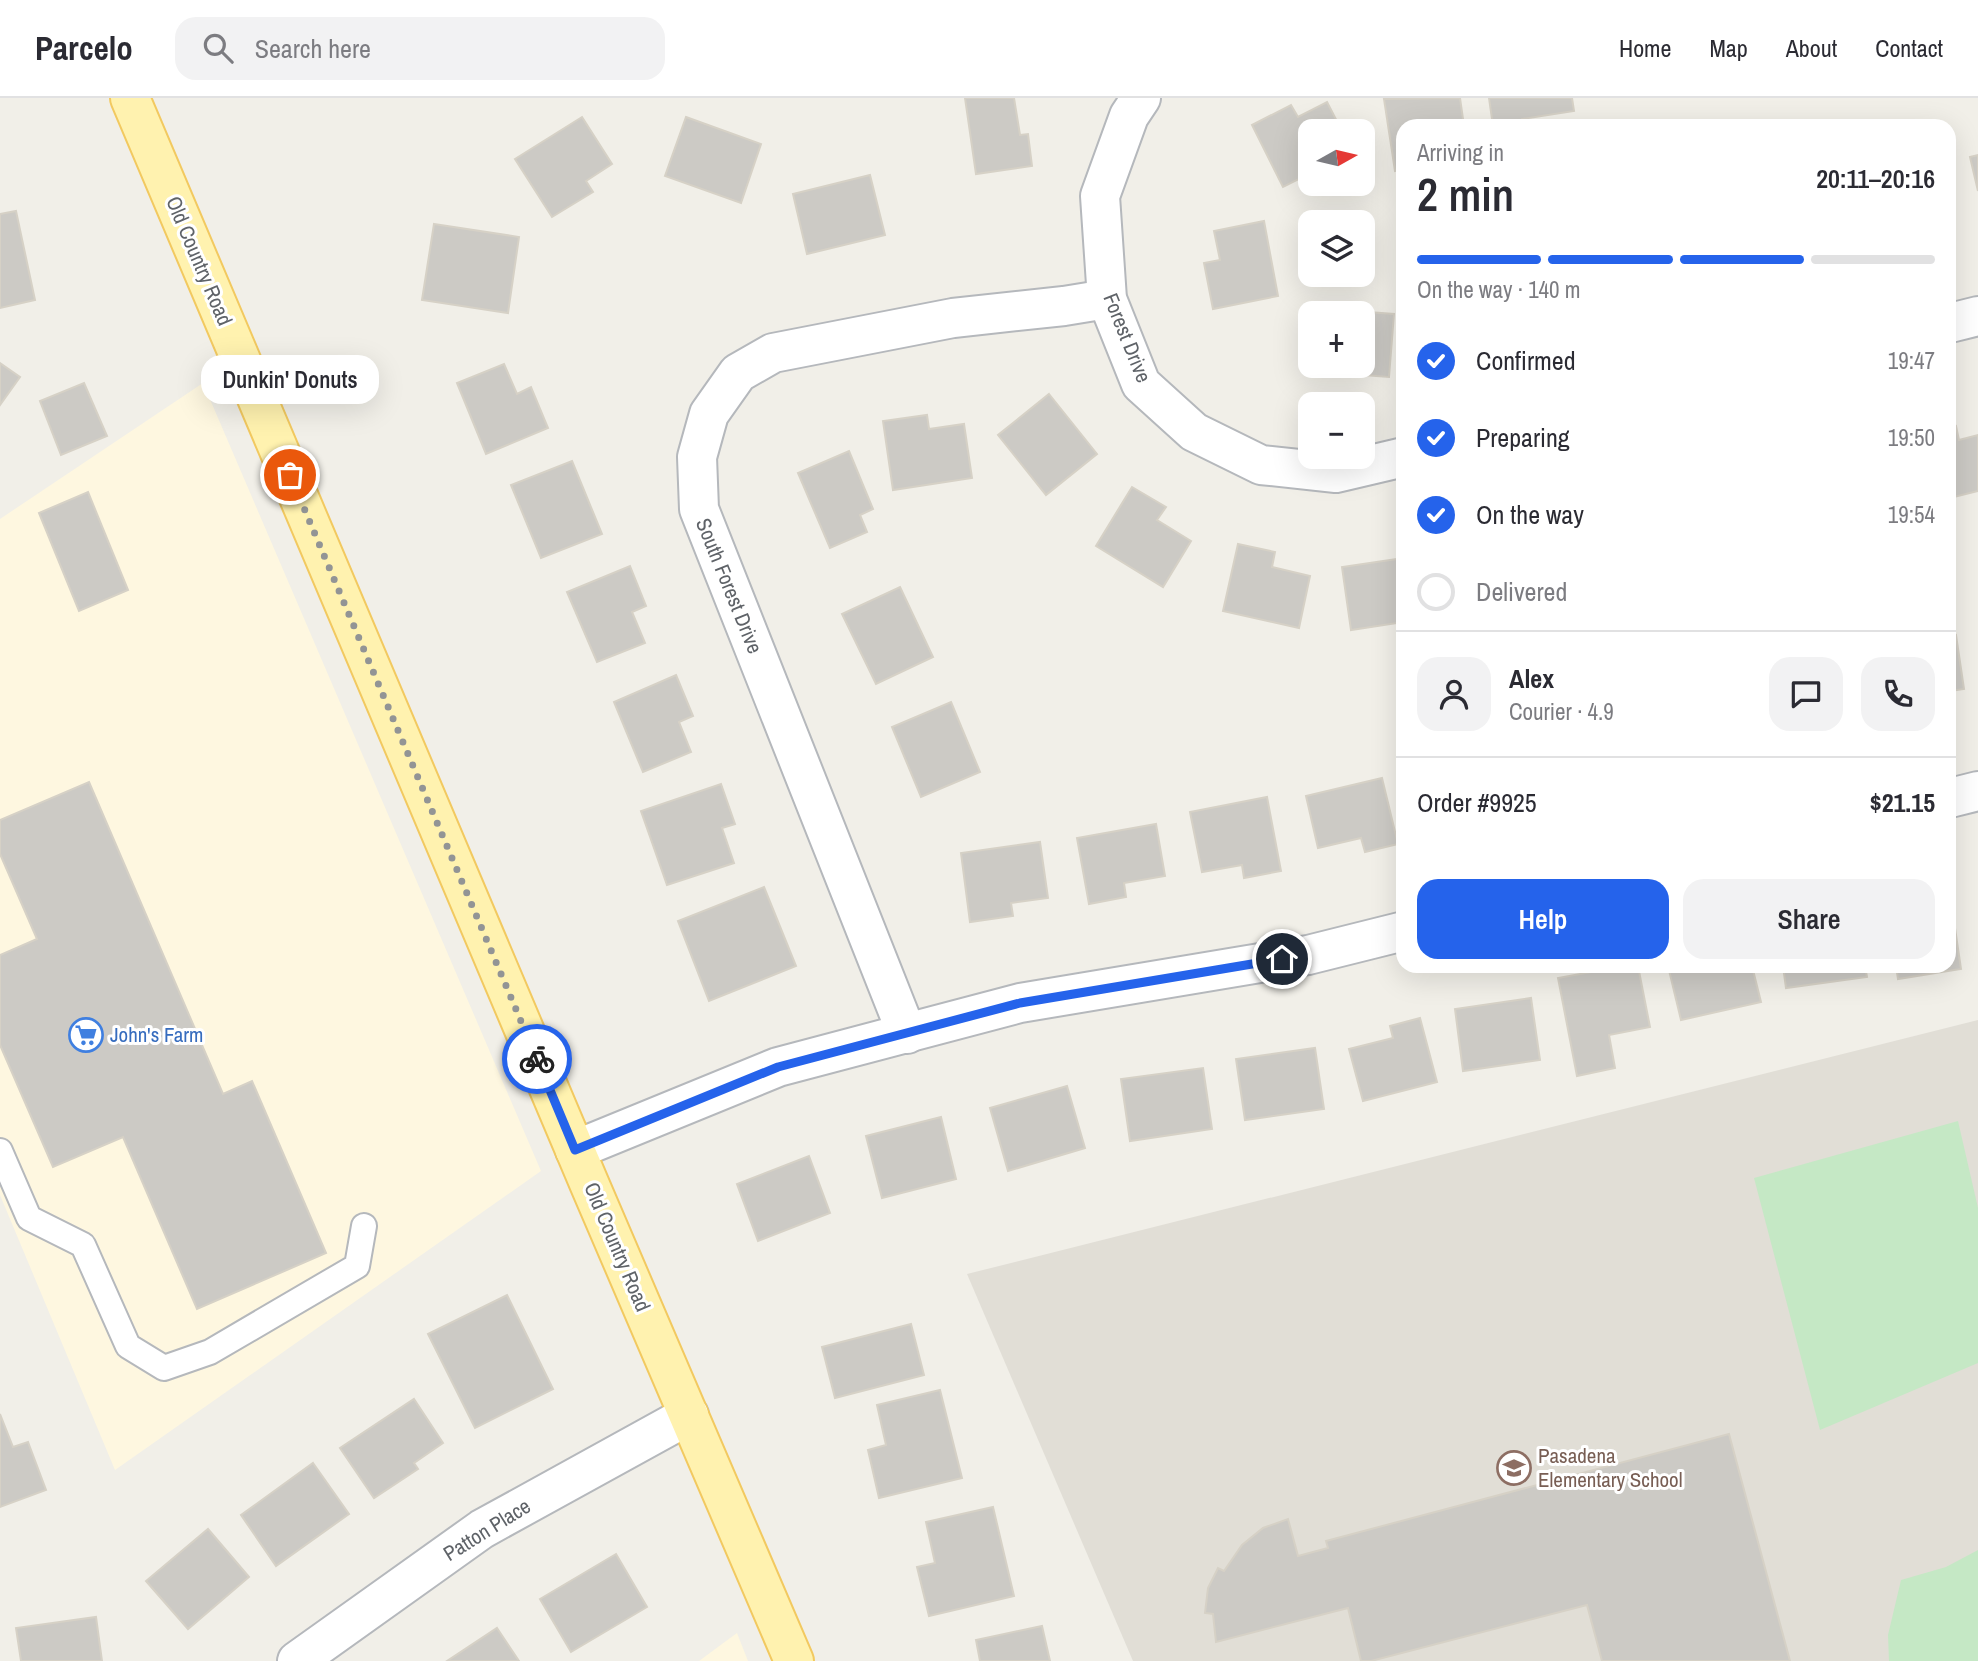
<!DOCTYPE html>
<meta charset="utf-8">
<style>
:root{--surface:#fff;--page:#f2f2f3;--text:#2b2b33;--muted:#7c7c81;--line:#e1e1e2;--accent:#2563eb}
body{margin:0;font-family:"Archivo Narrow",sans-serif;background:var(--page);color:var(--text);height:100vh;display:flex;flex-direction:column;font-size:26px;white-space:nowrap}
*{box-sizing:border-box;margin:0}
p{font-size:23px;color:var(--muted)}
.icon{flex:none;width:38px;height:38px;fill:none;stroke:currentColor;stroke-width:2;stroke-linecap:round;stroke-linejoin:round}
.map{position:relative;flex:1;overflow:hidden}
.details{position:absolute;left:1396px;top:21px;width:560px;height:854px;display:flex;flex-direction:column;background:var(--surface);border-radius:21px;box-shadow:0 7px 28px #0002}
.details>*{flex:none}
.needle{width:46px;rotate:82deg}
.buttons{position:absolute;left:1298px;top:21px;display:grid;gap:14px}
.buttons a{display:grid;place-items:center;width:77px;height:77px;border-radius:14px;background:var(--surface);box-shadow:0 7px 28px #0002;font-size:35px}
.pin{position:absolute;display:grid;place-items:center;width:60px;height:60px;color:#fff;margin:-30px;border:4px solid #fff;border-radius:50%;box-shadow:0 2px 7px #0007}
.courier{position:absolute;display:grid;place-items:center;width:70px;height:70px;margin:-35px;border:5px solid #2563eb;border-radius:50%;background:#fff;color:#222;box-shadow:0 2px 9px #0007}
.bubble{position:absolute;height:49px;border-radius:21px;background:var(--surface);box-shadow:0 7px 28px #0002;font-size:23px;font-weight:600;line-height:49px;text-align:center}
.overview em{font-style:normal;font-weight:600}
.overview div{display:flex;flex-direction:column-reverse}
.overview{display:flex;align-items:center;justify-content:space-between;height:119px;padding:0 21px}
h1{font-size:46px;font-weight:600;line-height:52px}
.bar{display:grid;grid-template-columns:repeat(4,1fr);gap:10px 7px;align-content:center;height:84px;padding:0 21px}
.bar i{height:9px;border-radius:5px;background:var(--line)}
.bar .active{background:var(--accent)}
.bar p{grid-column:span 4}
.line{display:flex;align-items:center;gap:18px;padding:0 21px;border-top:2px solid var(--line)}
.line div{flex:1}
.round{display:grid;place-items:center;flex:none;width:74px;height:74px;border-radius:21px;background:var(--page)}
ol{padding:0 21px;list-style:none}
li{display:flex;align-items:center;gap:21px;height:77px}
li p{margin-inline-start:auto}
li .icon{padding:7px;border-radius:50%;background:var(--accent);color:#fff;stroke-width:4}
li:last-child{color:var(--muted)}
li i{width:38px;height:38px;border:4px solid var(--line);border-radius:50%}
.button{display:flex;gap:14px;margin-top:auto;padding:14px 21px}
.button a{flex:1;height:80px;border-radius:21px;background:var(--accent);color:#fff;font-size:28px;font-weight:600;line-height:80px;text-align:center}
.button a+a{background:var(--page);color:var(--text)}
header{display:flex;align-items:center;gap:42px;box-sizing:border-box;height:98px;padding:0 35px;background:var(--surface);border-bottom:2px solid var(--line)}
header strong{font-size:33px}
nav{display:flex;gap:38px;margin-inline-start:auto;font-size:24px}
.search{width:490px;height:63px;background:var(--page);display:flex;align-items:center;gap:18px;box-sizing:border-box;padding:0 24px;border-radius:21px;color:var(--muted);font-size:26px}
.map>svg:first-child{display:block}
</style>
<header>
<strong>Parcelo</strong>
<div class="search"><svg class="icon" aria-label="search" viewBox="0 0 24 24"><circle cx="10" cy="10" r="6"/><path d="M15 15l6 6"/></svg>Search here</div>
<nav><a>Home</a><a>Map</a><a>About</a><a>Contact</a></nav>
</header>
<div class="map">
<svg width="1978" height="1563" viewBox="0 0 1978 1563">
<rect width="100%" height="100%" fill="#f1efe8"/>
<g fill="#fef7e0">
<polygon points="203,285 541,1073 115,1372 0,1097 0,421"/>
<polygon points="737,1535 748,1563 699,1563 726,1543"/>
</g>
<polygon fill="#e1ded6" points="1978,922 1978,1563 1133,1563 967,1176"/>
<g fill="#c5e8c5">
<polygon points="1958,1023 1978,1110 1978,1265 1820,1332 1754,1080"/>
<polygon points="1978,1452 1978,1563 1889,1563 1888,1537 1901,1482 1946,1469"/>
</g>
<g fill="#cccac5" stroke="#d6d1c6" stroke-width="2">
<polygon points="965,0 1014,0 1020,37 1028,36 1032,68 976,76"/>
<polygon points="1460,0 1464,28 1404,28 1404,71 1395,73 1384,1"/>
<polygon points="1489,0 1572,0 1574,13 1522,21 1523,28 1493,28"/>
<polygon points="1327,4 1342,33 1311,33 1311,75 1283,89 1252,27 1291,7 1298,19"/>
<polygon points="582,19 612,66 586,83 593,94 552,119 515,61"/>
<polygon points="686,19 761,46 741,105 665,78"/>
<polygon points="1978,57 1978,93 1970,59"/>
<polygon points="870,77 885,137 807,156 793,96"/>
<polygon points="16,113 35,202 0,210 0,116"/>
<polygon points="1264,123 1278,198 1213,211 1204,165 1220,162 1214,133"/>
<polygon points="434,126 519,139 508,215 422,202"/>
<polygon points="1314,210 1394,216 1389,279 1310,273 1311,267 1363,268 1363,215 1314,215"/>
<polygon points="0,265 20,279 0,307"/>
<polygon points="504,266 517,296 531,289 548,330 486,356 457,285"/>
<polygon points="84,285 107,338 61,357 40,303"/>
<polygon points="1049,296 1097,356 1046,397 998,337"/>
<polygon points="927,317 929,331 964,326 972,380 893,392 883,323"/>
<polygon points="1956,328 1959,342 1978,337 1978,393 1950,400 1950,329"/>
<polygon points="849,353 873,411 860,417 867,434 830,450 798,375"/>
<polygon points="572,363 602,436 541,460 511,387"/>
<polygon points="1132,389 1166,409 1157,422 1191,443 1163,489 1096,448"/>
<polygon points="88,394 128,492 79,513 39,415"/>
<polygon points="1238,446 1275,454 1272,469 1310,478 1299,530 1223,513"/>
<polygon points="1404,460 1404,524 1351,532 1342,469"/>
<polygon points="630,468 646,508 632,514 645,545 597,564 567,494"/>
<polygon points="900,489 933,559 876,586 842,516"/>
<polygon points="1956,537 1964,591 1950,593 1950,538"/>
<polygon points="676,577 693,618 679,624 691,654 643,674 614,604"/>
<polygon points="951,604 980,674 921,699 892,629"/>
<polygon points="1382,680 1398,746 1365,754 1361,740 1318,750 1306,698"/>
<polygon points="89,684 223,996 252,983 326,1155 197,1211 123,1039 53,1069 0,947 0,857 37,841 0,756 0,722"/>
<polygon points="721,686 735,726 722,730 734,765 667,787 641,713"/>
<polygon points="1267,699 1281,773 1244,780 1242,767 1202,774 1190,714"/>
<polygon points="1156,726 1165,778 1124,785 1126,799 1089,806 1077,740"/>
<polygon points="1040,744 1048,800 1011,805 1013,818 970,824 961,755"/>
<polygon points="764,789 796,868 709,903 678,823"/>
<polygon points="1950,796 1961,871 1898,881 1896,868 1950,868"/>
<polygon points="1624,868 1638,868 1650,929 1609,937 1615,970 1577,978 1558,880"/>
<polygon points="1668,868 1752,868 1761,904 1681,922"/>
<polygon points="1783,868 1865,868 1867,879 1786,890"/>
<polygon points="1531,900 1540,962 1463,973 1455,911"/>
<polygon points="1420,920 1437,984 1363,1003 1349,951 1393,940 1390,928"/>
<polygon points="1315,950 1324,1011 1245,1022 1236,961"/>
<polygon points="1203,970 1212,1031 1130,1043 1121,981"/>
<polygon points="1067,988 1085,1050 1008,1073 990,1010"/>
<polygon points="941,1019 956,1081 882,1100 866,1038"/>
<polygon points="809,1058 830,1115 758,1143 737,1086"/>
<polygon points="507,1197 553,1291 475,1330 428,1236"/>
<polygon points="911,1226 924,1277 835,1300 822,1249"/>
<polygon points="940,1292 962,1380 879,1400 868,1352 886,1347 877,1307"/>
<polygon points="414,1301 443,1345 414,1365 418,1371 374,1400 340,1350"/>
<polygon points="0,1316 13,1349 28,1344 46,1392 0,1409"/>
<polygon points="1729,1336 1790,1563 1602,1563 1587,1507 1371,1563 1361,1563 1348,1510 1216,1544 1213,1516 1205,1515 1208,1490 1218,1470 1224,1473 1242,1447 1263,1430 1288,1421 1298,1458 1328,1450 1326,1443"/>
<polygon points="313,1365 349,1416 276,1468 241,1417"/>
<polygon points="993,1409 1014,1498 929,1518 917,1469 935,1465 926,1424"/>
<polygon points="208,1431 249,1479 188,1531 146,1483"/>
<polygon points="616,1456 647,1509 571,1554 540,1501"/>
<polygon points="96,1519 102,1563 21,1563 16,1530"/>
<polygon points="1042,1528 1050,1563 980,1563 976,1542"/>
<polygon points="497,1530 519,1563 447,1563"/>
</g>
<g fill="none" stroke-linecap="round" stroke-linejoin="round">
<g stroke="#b5b8bc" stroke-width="28">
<polyline id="service" points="0,1053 29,1120 83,1147 128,1248 164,1270 210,1254 357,1168 364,1128"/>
</g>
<g stroke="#b5b8bc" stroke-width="42">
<g id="minor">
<polyline points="1141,0 1129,18 1100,98 1107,201 1141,286 1194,334 1261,367 1336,375 1404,359"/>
<polyline points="1950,225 1978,218"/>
<polyline points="1950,700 1978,693"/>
<polyline points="907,936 699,411 697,359 709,316 738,275 773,255 953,220 1064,208 1107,201"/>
<polyline points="575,1052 778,969 1020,905 1308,857 1404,833"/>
<polyline points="297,1563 482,1431 689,1317"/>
</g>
</g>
<g stroke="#f2c960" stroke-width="42">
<polyline id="primary" points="130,0 589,1085 794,1563"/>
</g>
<use href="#service" stroke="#fff" stroke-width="24"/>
<use href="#minor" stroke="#fff" stroke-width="38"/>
<use href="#primary" stroke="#fff2af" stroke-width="38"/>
</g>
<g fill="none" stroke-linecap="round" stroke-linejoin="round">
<polyline stroke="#929495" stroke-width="7" stroke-dasharray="0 12.6" points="290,377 537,961"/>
<polyline stroke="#2563eb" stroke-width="9" points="537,961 575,1052 778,969 1020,905 1282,861"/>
</g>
<defs>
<g id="supermarket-ring" transform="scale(1.75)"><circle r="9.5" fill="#fff" stroke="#3f7fe0" stroke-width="1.5"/><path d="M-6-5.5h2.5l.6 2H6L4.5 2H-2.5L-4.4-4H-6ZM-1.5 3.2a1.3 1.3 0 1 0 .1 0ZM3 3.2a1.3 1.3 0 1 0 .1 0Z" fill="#3f7fe0"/></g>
<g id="school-ring" transform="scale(1.75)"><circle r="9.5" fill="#fff" stroke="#8d6e63" stroke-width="1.5"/><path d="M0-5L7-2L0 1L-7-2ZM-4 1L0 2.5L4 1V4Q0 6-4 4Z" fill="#8d6e63"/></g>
</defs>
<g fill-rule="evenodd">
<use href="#supermarket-ring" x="86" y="937"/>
<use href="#school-ring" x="1514" y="1370"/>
</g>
<g text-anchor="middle" stroke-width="6" stroke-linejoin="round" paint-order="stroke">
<g font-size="21" fill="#5f6368" stroke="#fff">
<text transform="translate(199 163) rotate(67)" y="7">Old Country Road</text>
<text transform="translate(1127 240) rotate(68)" y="7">Forest Drive</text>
<text transform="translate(729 488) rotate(68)" y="7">South Forest Drive</text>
<text transform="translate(617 1149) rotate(67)" y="7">Old Country Road</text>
<text transform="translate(487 1432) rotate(-32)" y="7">Patton Place</text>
</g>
<g font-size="21" fill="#366cbe" stroke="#fff" text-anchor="start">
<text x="110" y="944">John's Farm</text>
</g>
<g font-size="21" fill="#785e54" stroke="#fff" text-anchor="start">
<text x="1538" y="1365">Pasadena<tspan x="1538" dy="24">Elementary School</tspan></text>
</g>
</g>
</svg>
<div class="buttons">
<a><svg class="needle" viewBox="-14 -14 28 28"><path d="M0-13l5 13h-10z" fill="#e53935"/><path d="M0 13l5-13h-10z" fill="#7c7c81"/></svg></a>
<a><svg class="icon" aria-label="layers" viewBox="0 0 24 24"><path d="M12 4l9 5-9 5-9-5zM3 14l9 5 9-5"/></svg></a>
<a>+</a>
<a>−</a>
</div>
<div class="pin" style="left:290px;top:377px;background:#ea580c"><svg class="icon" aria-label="bag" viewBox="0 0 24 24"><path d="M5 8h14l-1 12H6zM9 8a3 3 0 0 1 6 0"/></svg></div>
<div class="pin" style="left:1282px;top:861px;background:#1f2937"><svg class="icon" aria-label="home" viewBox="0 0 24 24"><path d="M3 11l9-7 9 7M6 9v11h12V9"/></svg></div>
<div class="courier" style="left:537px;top:961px"><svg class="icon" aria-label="bike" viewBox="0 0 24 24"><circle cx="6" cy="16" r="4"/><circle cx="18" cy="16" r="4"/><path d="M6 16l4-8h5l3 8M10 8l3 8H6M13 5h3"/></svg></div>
<div class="bubble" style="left:201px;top:257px;width:178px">Dunkin' Donuts</div>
<section class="details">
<div class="overview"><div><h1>2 min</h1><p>Arriving in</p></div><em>20:11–20:16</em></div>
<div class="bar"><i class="active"></i><i class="active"></i><i class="active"></i><i></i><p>On the way · 140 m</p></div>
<ol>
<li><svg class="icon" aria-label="check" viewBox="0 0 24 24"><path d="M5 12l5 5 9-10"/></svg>Confirmed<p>19:47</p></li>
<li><svg class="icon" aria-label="check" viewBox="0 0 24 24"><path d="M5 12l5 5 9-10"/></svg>Preparing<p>19:50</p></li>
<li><svg class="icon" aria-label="check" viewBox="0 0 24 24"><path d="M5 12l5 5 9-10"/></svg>On the way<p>19:54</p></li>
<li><i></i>Delivered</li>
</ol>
<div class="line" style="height:126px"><a class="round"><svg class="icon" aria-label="person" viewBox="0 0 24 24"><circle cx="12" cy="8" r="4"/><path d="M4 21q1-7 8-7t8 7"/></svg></a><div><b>Alex</b><p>Courier · 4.9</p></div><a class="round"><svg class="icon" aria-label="chat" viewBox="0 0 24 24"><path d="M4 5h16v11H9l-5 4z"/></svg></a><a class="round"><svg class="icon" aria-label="phone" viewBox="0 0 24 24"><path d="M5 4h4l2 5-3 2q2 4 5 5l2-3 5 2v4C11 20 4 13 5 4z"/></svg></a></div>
<div class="line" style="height:91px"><div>Order #9925</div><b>$21.15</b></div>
<div class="button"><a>Help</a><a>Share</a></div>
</section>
</div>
